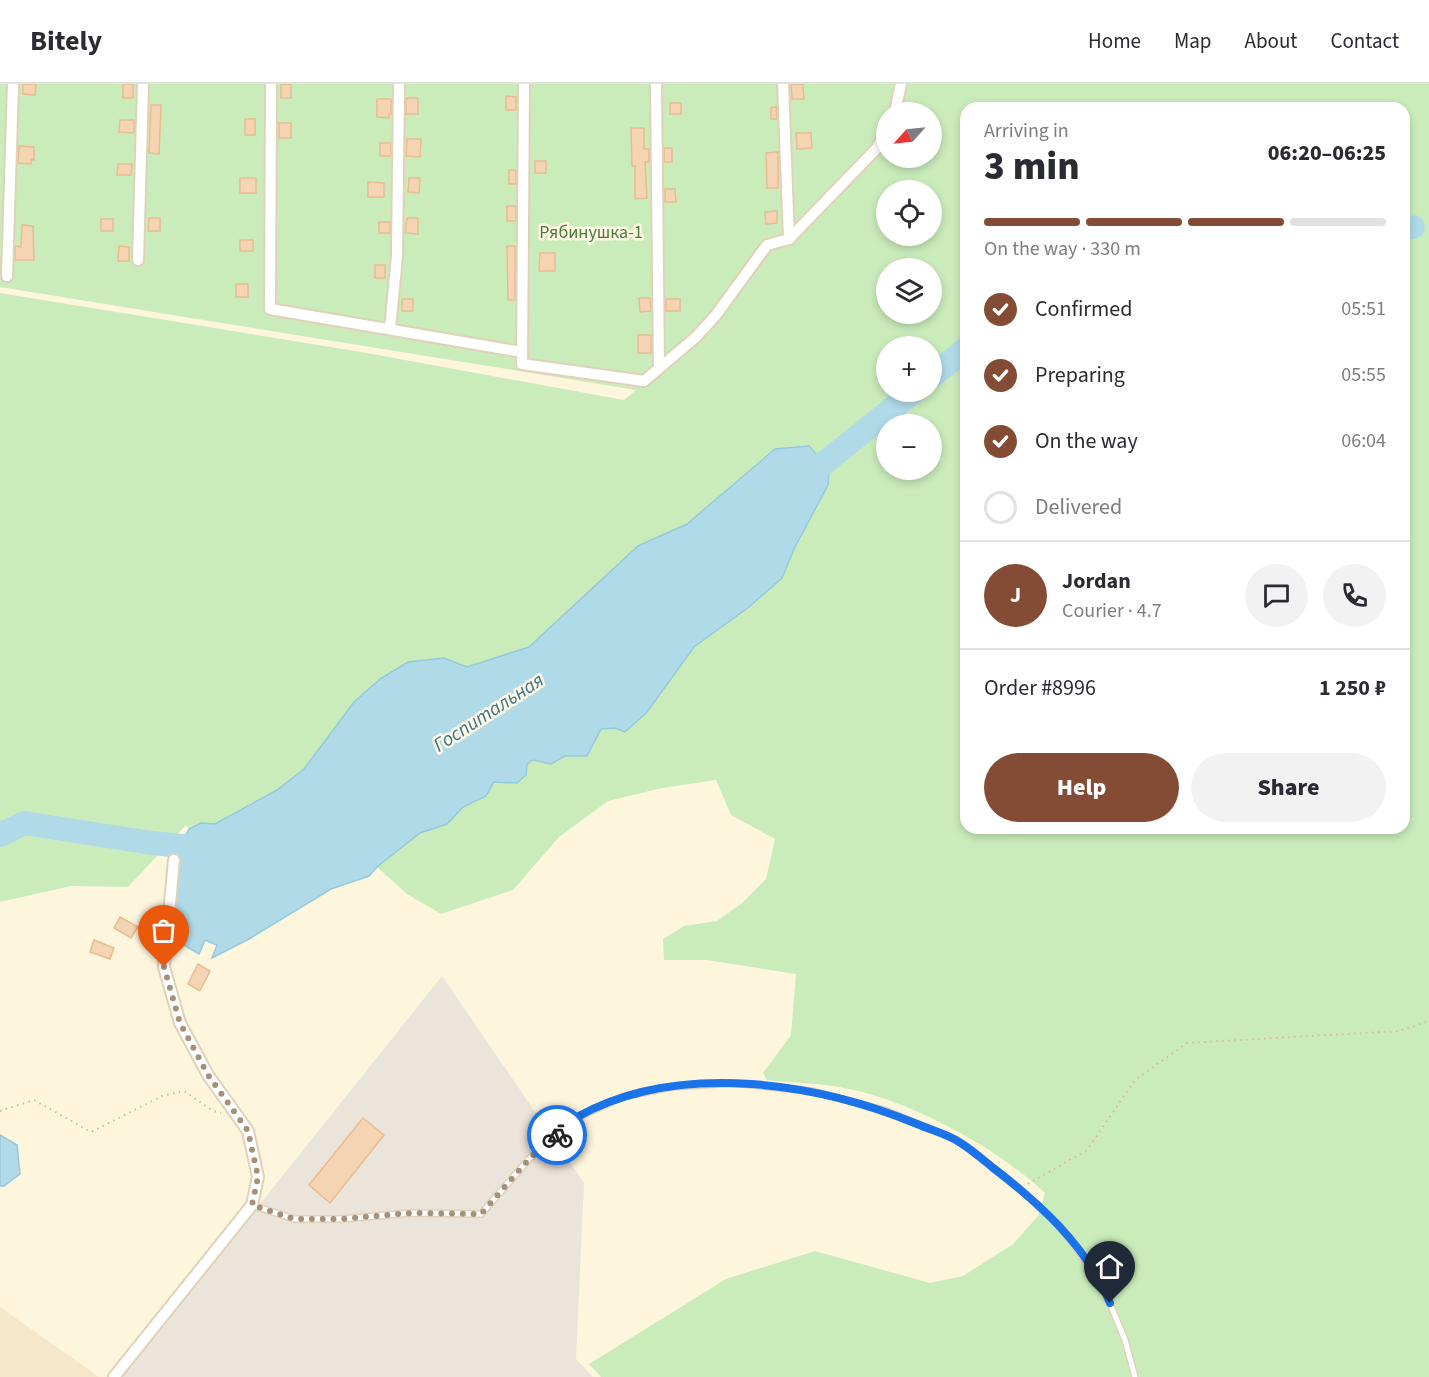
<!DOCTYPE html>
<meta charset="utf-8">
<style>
:root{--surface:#fff;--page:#f2f2f3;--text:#2b2b33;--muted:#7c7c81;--line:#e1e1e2;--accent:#854c35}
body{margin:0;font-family:"Source Sans 3",sans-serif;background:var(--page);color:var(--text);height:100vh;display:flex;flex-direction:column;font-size:22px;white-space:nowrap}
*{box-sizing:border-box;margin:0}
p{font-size:20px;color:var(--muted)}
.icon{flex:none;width:33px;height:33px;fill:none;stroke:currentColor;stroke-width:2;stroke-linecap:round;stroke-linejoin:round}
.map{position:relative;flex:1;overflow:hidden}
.details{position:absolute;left:960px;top:18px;width:450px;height:732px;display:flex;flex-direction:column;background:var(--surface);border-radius:18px;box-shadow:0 3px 9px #0003}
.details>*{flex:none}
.needle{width:39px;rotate:243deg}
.fabs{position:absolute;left:876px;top:18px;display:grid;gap:12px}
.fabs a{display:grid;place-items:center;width:66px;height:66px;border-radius:50%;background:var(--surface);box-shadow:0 3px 9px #0003;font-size:30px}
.pin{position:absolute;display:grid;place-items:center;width:51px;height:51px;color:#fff;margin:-62px -26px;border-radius:50% 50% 50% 0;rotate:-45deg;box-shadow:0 0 6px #0007}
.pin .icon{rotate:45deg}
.courier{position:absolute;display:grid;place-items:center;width:60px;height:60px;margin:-30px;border:4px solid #1a73e8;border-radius:50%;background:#fff;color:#222;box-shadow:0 2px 8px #0007}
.head em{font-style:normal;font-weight:800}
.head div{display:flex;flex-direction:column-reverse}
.head{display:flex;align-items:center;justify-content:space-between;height:102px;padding:0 24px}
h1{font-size:39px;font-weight:800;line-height:45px}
.bar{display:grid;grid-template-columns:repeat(4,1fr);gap:9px 6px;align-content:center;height:72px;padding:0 24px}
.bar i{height:8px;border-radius:4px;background:var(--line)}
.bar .current{background:var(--accent)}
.bar p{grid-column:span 4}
.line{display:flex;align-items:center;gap:15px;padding:0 24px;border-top:2px solid var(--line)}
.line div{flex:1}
.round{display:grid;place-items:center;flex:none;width:63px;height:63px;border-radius:32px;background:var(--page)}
ol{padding:0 24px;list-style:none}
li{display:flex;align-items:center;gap:18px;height:66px}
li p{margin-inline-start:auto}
li .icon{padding:6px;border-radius:50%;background:var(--accent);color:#fff;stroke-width:4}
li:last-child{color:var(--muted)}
li i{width:33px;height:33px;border:3px solid var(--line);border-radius:50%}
.button{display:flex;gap:12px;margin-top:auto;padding:12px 24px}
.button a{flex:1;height:69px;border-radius:36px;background:var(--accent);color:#fff;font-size:24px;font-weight:800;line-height:69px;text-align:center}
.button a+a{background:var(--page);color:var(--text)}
header{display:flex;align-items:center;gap:36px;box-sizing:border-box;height:84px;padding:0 30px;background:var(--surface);border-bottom:2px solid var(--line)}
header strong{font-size:28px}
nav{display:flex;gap:33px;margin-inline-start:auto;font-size:21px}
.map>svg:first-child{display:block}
</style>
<header>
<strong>Bitely</strong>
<nav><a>Home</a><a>Map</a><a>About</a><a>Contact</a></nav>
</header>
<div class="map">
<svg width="1429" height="1293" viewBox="0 0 1429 1293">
<rect width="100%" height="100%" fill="#fef5dd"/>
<polygon fill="#f6e7cb" points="0,1223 99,1293 0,1293"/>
<polygon fill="#ebe4da" points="442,892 584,1099 576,1275 593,1293 122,1293"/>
<path fill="#caecbb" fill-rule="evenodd" d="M0 0H1429V1293H601L589 1280 726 1195 815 1167 930 1199 963 1192 1013 1160 1038 1132 1045 1109C997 1064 913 1018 849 1005 822 999 794 999 767 996L763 989 791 951 796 890 707 876H664L663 855 684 842 717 837 742 819 766 795 775 755 731 731 716 696 662 704 608 717 559 753 513 806 441 830 407 810 377 783 420 749 447 740 463 723 486 712 494 698 533 676 551 680 565 672H586L601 645 616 644 625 648 647 628 694 563 749 523 782 494 795 463 828 401 775 365 687 440 638 462 529 563 467 583 444 574 354 618 304 685 277 706 215 740 201 739 189 745 186 741 128 803 71 802 0 818V209L367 269 624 316 636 306 0 203ZM966 24H1404V744H966ZM886 28H932V74H886ZM886 106H932V152H886ZM886 184H932V230H886ZM886 262H932V308H886ZM886 340H932V386H886Z"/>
<g fill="#b1dae8" stroke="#96c9db" stroke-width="1.5">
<path d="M809 362 829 385 828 401 795 463 782 494 749 523 694 563 647 628 625 648 615 644 601 645 587 672H565L551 680 533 676 527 680 526 691 517 699 494 698 486 712 463 723 447 740 420 749 377 783 369 792 331 805 249 855 212 874 217 861 205 856 199 870C185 862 173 856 173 838L181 760 189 745 201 739 215 740 277 706 304 685 354 618 380 595 408 578 444 574 467 583 529 563 638 462 687 440 775 365Z"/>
<polygon points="0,1051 17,1061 20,1090 4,1102 0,1102"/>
</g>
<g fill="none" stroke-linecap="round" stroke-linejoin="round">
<g stroke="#b1dae8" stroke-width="24">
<polyline points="1404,145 1413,143"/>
<polyline points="932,292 966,265"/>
<polyline points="798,400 913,308"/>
<polyline points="0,751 24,739 152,759 212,765"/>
</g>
</g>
<g fill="#f5d4b3" stroke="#e9bc92" stroke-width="1.5">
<polygon points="23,0 36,0 35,11 23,10"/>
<rect x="123" y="0" width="10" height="14"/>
<rect x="281" y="0" width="10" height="14"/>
<polygon points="791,0 803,0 804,15 792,15"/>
<polygon points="506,12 516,13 516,26 506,26"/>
<polygon points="408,14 418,14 418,30 406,30 406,15"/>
<polygon points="377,15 391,15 391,30 389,30 389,34 377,33"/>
<rect x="670" y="19" width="11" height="11"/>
<polygon points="151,21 161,21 159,70 149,69"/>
<polygon points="776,23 777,35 771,35 771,24"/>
<rect x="245" y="35" width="10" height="16"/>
<polygon points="120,36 134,36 134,49 119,48"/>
<rect x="279" y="39" width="12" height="15"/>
<polygon points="631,44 644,44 644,65 649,65 649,78 645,78 647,114 635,115 635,82 632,82"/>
<polygon points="796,49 811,49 812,64 797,65"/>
<polygon points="407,55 421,55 420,73 406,72"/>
<rect x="380" y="59" width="11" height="13"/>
<polygon points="19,62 34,63 34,76 31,75 31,80 18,79"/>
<rect x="664" y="64" width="8" height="14"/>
<polygon points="778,68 778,104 767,104 766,69"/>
<rect x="535" y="77" width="11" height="12"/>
<polygon points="118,80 132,80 131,91 117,91"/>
<rect x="509" y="86" width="7" height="14"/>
<rect x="240" y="94" width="16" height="15"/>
<polygon points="409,94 420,94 419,109 408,108"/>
<polygon points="368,98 384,99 384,113 368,113"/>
<polygon points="665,105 675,105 676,118 665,118"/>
<rect x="507" y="122" width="9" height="15"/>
<polygon points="777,127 777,139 766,140 765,128"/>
<polygon points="149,134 160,134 160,147 148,147"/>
<polygon points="407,134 418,134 418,150 405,149"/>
<rect x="101" y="135" width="12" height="12"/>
<rect x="379" y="138" width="11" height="11"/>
<polygon points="22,141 33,142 34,176 15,176 15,162 21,163"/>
<rect x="240" y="156" width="13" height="11"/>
<polygon points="119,162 129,163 129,177 118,177"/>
<polygon points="507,162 515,162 515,216 508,216"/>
<polygon points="540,169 555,169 555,187 539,187"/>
<rect x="375" y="181" width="10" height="13"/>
<rect x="236" y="200" width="12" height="13"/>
<polygon points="639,214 650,214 651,227 640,228"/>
<rect x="402" y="215" width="11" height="12"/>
<rect x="666" y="215" width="14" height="12"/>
<rect x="638" y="251" width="13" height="18"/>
<polygon points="120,833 138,843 131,854 114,844"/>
<polygon points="94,856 114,864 110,875 90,868"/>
<polygon points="198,880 210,887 200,907 188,900"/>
<polygon points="363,1034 384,1051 330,1119 309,1101"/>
</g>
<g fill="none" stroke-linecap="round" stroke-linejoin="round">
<g stroke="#e2d1b9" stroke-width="8">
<polyline id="lane" points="252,1121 294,1135 341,1135 411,1129 481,1130 530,1074 576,1034 622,1013 670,1003 733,999 811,1007 884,1026 959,1057 1020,1105 1060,1142 1102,1200 1125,1256 1135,1293"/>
</g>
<g stroke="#e2d1b9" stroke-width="14">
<g id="street">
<polyline points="271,0 270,225 522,268"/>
<polyline points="524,0 522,280 644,297 696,253 716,231 767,161 789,155 877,64 886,48"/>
<polyline points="656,0 659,283"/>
<polyline points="783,0 789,155"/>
<polyline points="895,28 901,0"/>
<polyline points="138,176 143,0"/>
<polyline points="7,192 13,0"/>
<polyline points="390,245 397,172 399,0"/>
<polyline points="114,1293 252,1121 258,1093 248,1047 208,991 180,939 164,883 174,776"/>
</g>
</g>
<g stroke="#dab897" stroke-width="2" stroke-dasharray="1.5 4.5" stroke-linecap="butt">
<polyline points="0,1027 34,1016 91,1048 162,1012 184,1007 213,1027 221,1029"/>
<polyline points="1028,1100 1087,1066 1135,996 1187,959 1399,947 1429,937"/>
</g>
<use href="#lane" stroke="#fff" stroke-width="5"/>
<use href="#street" stroke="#fff" stroke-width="10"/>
</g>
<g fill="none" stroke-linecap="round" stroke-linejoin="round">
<polyline stroke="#a5917a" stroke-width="6" stroke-dasharray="0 10.8" points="164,883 180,939 208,991 248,1047 258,1093 252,1121 294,1135 341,1135 411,1129 481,1130 530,1074 557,1051"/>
<path stroke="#1a73e8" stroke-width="8" d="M557 1051C563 1045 570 1038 577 1033 677 977 816 998 917 1040 931 1046 947 1050 959 1058 971 1065 981 1074 992 1083 1039 1119 1087 1162 1110 1219"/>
</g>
<g text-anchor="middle" stroke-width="5" stroke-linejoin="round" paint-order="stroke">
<g font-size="18" fill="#487c3b" stroke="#fff8e5">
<text x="591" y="154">Рябинушка-1</text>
</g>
<g font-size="20" font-style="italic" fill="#3c758b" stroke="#fff8e5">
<text transform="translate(488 628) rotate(-33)" y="7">Госпитальная</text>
</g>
</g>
</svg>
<div class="fabs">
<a><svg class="needle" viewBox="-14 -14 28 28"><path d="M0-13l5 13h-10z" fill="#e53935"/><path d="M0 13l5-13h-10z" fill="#7c7c81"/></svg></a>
<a><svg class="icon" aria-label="locate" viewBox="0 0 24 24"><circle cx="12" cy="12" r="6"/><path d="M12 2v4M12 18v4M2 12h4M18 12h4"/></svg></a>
<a><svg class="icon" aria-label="layers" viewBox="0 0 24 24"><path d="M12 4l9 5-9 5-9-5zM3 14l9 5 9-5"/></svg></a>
<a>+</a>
<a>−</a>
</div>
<div class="pin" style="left:164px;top:883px;background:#ea580c"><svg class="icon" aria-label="bag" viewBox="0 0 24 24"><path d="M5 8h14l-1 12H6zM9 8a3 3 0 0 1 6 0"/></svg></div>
<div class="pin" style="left:1110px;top:1219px;background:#1f2937"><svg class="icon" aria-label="home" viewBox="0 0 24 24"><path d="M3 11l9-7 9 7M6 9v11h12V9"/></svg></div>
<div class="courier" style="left:557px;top:1051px"><svg class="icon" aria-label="bike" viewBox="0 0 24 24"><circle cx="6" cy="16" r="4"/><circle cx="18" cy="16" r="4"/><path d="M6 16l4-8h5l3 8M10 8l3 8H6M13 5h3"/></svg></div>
<section class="details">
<div class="head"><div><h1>3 min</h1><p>Arriving in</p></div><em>06:20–06:25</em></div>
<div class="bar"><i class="current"></i><i class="current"></i><i class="current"></i><i></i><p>On the way · 330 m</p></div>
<ol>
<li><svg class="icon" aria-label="check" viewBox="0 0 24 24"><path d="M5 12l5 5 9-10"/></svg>Confirmed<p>05:51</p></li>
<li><svg class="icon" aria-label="check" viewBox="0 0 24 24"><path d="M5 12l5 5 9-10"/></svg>Preparing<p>05:55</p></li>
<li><svg class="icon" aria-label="check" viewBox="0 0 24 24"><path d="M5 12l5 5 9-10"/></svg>On the way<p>06:04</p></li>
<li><i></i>Delivered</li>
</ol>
<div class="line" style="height:108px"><b class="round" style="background:var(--accent);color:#fff">J</b><div><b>Jordan</b><p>Courier · 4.7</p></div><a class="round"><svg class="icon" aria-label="chat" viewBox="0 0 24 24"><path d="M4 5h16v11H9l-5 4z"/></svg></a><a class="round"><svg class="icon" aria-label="phone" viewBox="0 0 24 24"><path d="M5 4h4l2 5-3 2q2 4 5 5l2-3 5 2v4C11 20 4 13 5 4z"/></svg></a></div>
<div class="line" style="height:78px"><div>Order #8996</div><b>1 250 ₽</b></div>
<div class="button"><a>Help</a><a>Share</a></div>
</section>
</div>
